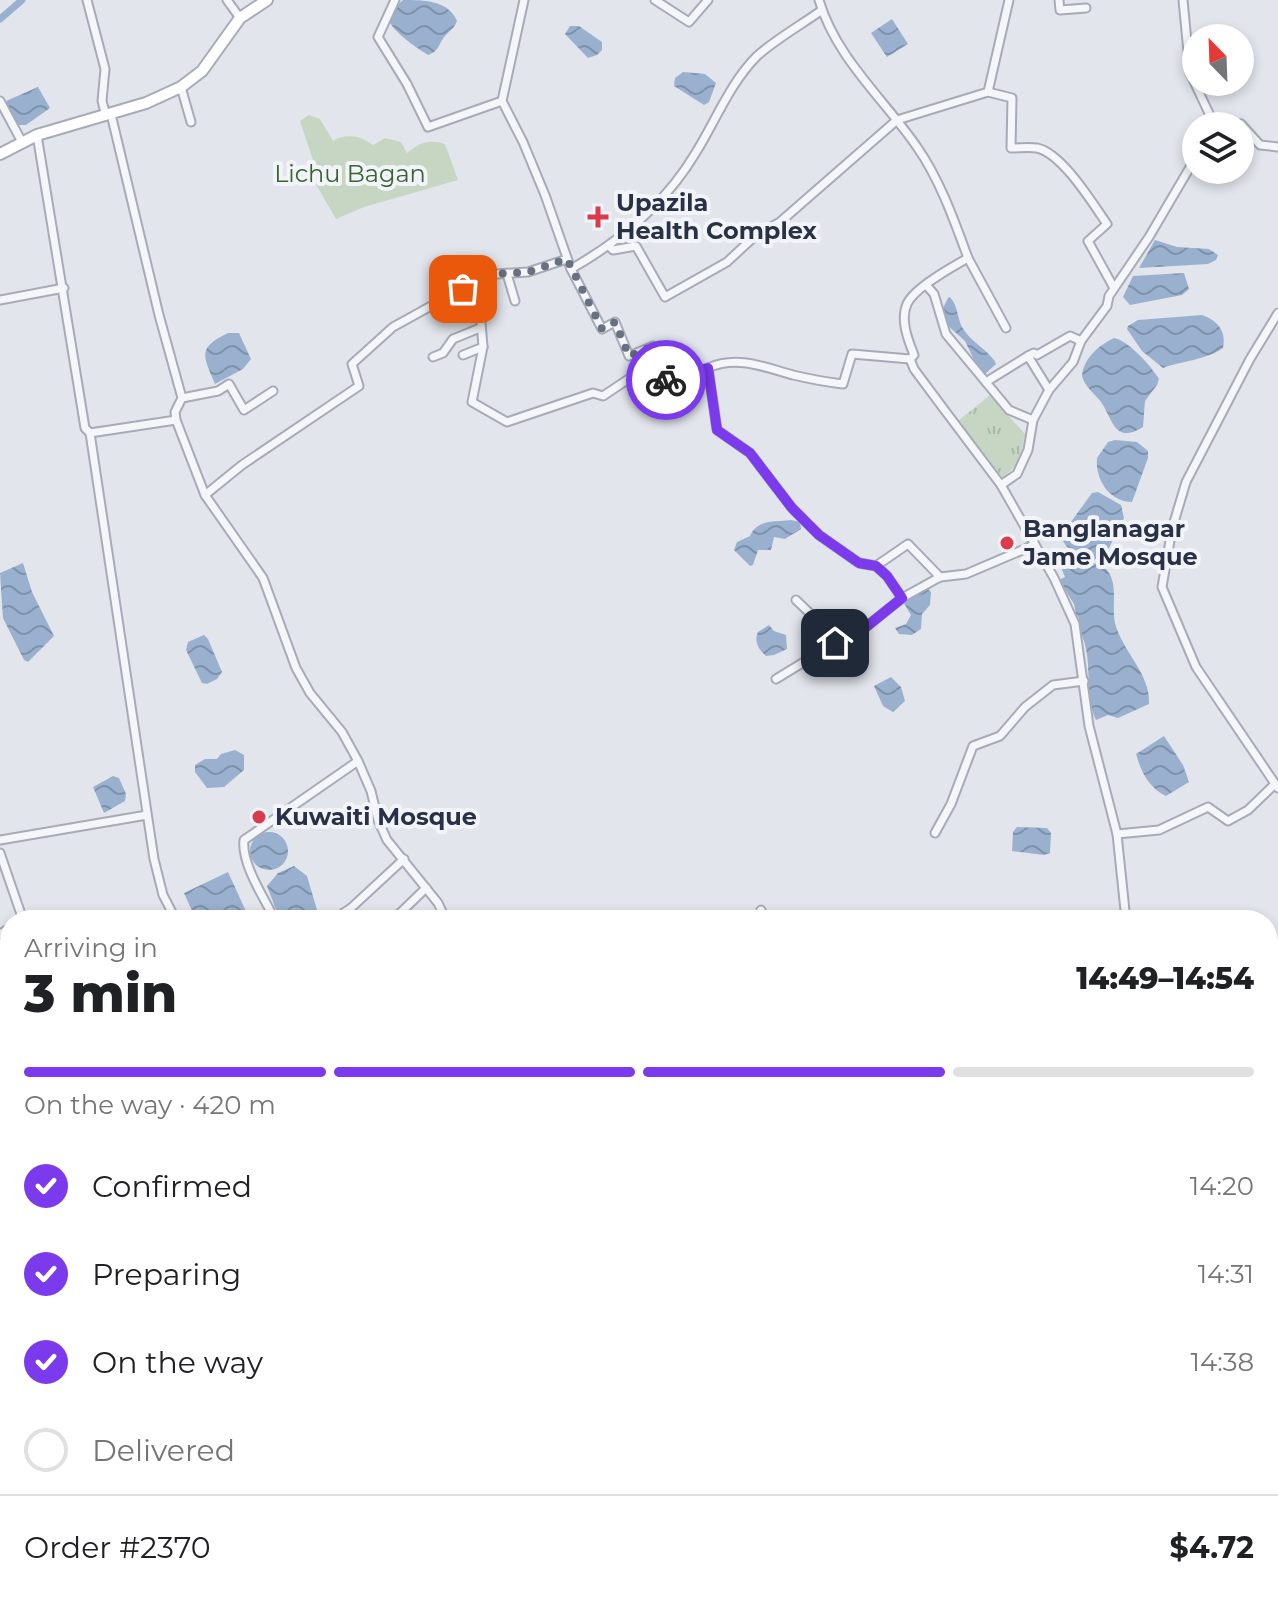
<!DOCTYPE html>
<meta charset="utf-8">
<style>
:root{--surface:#fff;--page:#f2f2f2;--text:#202124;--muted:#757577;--line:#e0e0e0;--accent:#7c3aed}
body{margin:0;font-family:Montserrat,sans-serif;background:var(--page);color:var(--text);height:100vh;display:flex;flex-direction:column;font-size:30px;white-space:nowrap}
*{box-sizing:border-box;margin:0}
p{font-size:26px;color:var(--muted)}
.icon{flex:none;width:44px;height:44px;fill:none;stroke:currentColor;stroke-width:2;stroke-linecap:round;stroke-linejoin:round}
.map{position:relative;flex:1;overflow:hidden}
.panel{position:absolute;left:0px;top:910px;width:1278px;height:704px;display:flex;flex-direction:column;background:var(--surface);border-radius:32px 32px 0 0;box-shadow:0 4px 12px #0003}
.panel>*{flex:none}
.needle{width:52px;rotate:337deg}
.buttons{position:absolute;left:1182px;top:24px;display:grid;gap:16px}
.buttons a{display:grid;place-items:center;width:72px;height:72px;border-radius:50%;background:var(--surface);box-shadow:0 4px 12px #0003;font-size:40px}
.pin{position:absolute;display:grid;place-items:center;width:68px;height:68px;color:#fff;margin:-34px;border-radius:16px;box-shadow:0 4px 12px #0006}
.courier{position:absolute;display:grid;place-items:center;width:80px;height:80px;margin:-40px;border:6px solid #7c3aed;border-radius:50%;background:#fff;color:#222;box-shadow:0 2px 10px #0007}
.summary em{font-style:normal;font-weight:800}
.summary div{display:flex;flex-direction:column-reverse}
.summary{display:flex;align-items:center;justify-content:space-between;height:136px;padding:0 24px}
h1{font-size:52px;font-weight:800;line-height:60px}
.bar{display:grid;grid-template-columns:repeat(4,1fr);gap:12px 8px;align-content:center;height:96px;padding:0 24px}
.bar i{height:10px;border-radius:6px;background:var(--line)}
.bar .on{background:var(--accent)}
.bar p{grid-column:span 4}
.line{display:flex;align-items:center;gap:20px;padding:0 24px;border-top:2px solid var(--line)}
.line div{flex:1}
ol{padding:0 24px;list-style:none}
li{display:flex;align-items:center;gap:24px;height:88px}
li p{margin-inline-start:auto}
li .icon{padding:8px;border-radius:50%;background:var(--accent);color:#fff;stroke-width:4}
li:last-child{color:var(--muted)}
li i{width:44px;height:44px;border:4px solid var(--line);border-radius:50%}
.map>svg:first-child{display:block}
</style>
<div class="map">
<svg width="1278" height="1614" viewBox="0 0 1278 1614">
<defs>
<pattern id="park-tufts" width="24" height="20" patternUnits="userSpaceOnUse" patternTransform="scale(2)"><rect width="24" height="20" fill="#c6d6c2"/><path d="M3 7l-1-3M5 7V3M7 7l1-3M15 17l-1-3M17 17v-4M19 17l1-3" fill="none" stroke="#aab8a8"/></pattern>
<pattern id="water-waves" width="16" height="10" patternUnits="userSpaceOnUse" patternTransform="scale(2)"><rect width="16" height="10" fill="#99b1cf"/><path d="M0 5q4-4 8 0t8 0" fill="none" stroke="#7d91aa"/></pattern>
</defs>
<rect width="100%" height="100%" fill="#e2e5ec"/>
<polygon fill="url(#park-tufts)" points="990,395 1025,434 1019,462 1003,478 958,421"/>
<path fill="#c6d6c2" d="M309 115 320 119 333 141C347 133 360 136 373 145L385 138 401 142 407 153C420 142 429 139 445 144L458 180 364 207 336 219 314 181 313 160 300 121Z"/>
<g fill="url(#water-waves)">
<path d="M403 0C424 0 448 0 457 21 454 29 450 30 445 36 438 44 440 51 428 55 415 47 398 35 390 23L395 8Z"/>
<polygon points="892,19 908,44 887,57 871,33"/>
<polygon points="570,26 579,26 602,42 602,50 597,55 588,58 565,34"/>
<polygon points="683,72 705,74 716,83 709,102 704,105 674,86 675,78"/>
<polygon points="38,87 50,108 26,125 15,125 6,101"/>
<polygon points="1155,240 1177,247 1209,249 1218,255 1216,260 1208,264 1139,268"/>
<polygon points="1184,273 1189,289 1182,295 1130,305 1123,297 1133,276"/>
<path d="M950 297C958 306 957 317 962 327 970 341 985 348 994 360L996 364 985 374 976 364 965 341 946 324 942 310 948 298Z"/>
<path d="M1202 315C1217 320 1227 331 1223 348 1206 360 1182 361 1163 368L1142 351 1127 329 1128 326 1138 320Z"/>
<path d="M228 333H239L251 359 243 369 215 384C203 355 197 348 228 333Z"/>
<path d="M1114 338C1128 340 1152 367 1159 379L1157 385 1145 401 1143 427C1114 445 1113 419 1101 402 1094 393 1085 387 1082 376 1083 359 1099 345 1114 338Z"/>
<path d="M1115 440 1137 442 1148 451V458L1132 502C1109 502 1095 479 1097 458L1108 442Z"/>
<polygon points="1098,492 1121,505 1124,518 1105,556 1093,560 1067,547 1060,537 1092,493"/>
<path d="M791 520 800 522 801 529 785 539 774 537 771 550H758L753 565 750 566 734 550 737 542 750 536C757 519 775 522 791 520Z"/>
<path d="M1057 550 1089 563 1100 564C1121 577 1111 604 1115 623 1122 651 1151 674 1149 704L1118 718 1108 715 1096 720C1085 697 1091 673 1086 649 1084 636 1077 631 1079 618L1076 614 1074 604 1059 580 1065 577 1055 553Z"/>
<polygon points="23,563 32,592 54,636 28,662 24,660 3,618 0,573"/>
<polygon points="927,587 931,592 930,605 922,614 921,629 912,635 899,634 895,628 906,624 911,615 902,600"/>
<path d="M769 625 774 631 786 635 787 649 774 655 766 656C758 649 754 641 758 632Z"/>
<polygon points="204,635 208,639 222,672 217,679 207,684 202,683 186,650 188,642"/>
<polygon points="891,677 901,687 905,701 893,712 883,706 874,686"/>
<path d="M1164 736 1183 765 1189 782 1166 796C1149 788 1141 772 1136 754Z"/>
<polygon points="235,750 244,755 244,770 224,787 207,788 195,772 195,765 205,759 217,759 221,754"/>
<polygon points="113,776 119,778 126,794 125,801 104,813 93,787"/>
<polygon points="1017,827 1047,828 1051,833 1050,853 1044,855 1012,851 1013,832"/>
<circle cx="269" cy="851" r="19"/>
<polygon points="294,866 307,876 320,920 280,920 267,886 278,873"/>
<polygon points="228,872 250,920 196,920 184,893"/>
</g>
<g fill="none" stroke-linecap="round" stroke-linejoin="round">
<polyline stroke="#99b1cf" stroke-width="7" points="0,19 22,0"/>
<g stroke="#a6abb7" stroke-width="11">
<g id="street">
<polyline points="87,0 105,69 102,101 106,116"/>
<polyline points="227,0 240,18"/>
<polyline points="395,0 378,37 407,84 428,127 502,101"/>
<polyline points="524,0 502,101 523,142 545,195 571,269 602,329 615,322 629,356 653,346 661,381 708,368 717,430 750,453 792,508 819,535 859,563 876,566 908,544 940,577"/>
<polyline points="655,0 689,22 708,0"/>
<path d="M819 0C836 58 884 99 917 147 940 180 954 220 968 258 952 267 914 288 907 304 900 320 908 340 914 355L910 359 914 369 943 408 1001 485 1054 578 1075 624 1089 726 1117 834 1126 920"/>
<polyline points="1059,0 1060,10 1086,8"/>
<polyline points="1183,0 1190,73 1215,126"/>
<polyline points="181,87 191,122"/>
<path d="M988 92 1012 98 1011 148C1019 148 1029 147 1037 148 1062 153 1093 204 1107 224L1088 241 1114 288"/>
<polyline points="0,101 22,142"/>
<polyline points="111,114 159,315 182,398 175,412 176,420 205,495 263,578 296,668 310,693 342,732 358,761 371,791 378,820 387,840 438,903 446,920"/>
<polyline points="1238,126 1241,124 1260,145 1278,147"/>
<polyline points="37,135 85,428 90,433 176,420"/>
<polyline points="610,247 613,250 636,246 665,297 727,262 755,236 780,222 897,120 988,92 1009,0"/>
<polyline points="968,258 1006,328"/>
<path d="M571 269C620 241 665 204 695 154 715 122 730 83 757 56 776 39 801 25 822 10"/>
<polyline points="507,274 515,301"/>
<polyline points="926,285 934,294 946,334 1009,410 1033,420"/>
<polyline points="0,300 64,288"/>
<polyline points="448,311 458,314 480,310"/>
<polyline points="1278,313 1250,359 1186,482 1172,529 1162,587 1196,667 1278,788"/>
<polyline points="483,347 472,402 507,422 593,393 603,396 630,378 644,390 661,381"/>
<polyline points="463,355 483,347 480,310 482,305 478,280"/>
<polyline points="1028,356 1034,353 1037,355 1070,336 1081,341"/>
<polyline points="433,357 443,353 453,339 480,328"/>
<path d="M708 368C737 355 764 367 793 375 810 379 826 382 843 384L852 354 910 359"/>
<polyline points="986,382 1028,356 1049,390 1033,420 1028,450 1017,474 1001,485"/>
<polyline points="1049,390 1073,362 1081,341 1107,306 1109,296 1149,237 1196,157"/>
<polyline points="182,398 218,391 229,384 244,410 273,391"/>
<polyline points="90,433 154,859 163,895 176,920"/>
<polyline points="205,495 242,465 359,386 352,364 393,327 478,280 496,274 528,272 567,259"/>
<polyline points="876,566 887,576 902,598"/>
<polyline points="796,600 822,625 835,643"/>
<polyline points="776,679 835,643 866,627 902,598 940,577 966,574 1034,545"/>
<polyline points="935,833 951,804 973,746 1000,736 1025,707 1053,685 1084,681"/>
<polyline points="1117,834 1159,830 1208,807 1228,821 1248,810 1275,784"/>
<polyline points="0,840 147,815"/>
<polyline points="0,853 23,920"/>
<polyline points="761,910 765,920"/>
<path d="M275 920C265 899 241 864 244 840L358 761"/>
<polyline points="333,920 351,908 404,859"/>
<polyline points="393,920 426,888"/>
<polyline points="0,934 10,928"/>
<polyline points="1268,1016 1278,1001"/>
<polyline points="0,1071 10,1061"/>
<polyline points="1268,1204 1274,1203 1278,1208"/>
<polyline points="0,1536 10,1526"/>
<polyline points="947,1604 955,1614"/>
</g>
</g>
<g stroke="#a6abb7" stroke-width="14">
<polyline id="secondary" points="0,154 37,135 146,103 181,87 202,71 240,18 267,0"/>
</g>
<use href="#street" stroke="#f5f6f9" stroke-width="7"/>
<use href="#secondary" stroke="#fff" stroke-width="10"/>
</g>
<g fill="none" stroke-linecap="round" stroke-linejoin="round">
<polyline stroke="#697080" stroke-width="8" stroke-dasharray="0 14.4" points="463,289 478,280 496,274 528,272 567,259 602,329 615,322 629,356 653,346 661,381 666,380"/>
<polyline stroke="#7c3aed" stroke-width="10" points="666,380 708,368 717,430 750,453 792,508 819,535 859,563 876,566 887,576 902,598 866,627 835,643"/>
</g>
<g fill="#dd3a4b" stroke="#f2f4f9" stroke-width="3">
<path d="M594 205h8v8h8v8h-8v8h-8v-8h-8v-8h8z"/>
<circle cx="1007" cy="543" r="8"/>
<circle cx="259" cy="817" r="8"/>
</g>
<g text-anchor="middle" stroke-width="8" stroke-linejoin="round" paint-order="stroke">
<g font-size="24" fill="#3a6333" stroke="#f2f4f9">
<text x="350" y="182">Lichu Bagan</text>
</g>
<g font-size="24" font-weight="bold" fill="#283146" stroke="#f2f4f9" text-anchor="start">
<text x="616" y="211">Upazila<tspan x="616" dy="28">Health Complex</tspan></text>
<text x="1023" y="537">Banglanagar<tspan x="1023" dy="28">Jame Mosque</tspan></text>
<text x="275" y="825">Kuwaiti Mosque</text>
</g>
</g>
</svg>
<div class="buttons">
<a><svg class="needle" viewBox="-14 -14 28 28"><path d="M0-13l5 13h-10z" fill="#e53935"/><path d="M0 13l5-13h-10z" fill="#757577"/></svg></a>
<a><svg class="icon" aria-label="layers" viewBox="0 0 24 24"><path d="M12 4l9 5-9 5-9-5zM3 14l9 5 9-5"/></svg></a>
</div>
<div class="pin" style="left:463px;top:289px;background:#ea580c"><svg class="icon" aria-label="bag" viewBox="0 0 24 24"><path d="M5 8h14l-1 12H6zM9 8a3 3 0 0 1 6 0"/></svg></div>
<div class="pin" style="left:835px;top:643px;background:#1f2937"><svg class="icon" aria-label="home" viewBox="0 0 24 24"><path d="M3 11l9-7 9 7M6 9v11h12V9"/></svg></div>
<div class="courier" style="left:666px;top:380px"><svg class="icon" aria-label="bike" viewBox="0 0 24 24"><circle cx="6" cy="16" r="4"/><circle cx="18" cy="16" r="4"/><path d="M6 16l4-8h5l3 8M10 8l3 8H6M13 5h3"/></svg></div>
<section class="panel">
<div class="summary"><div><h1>3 min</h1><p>Arriving in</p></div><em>14:49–14:54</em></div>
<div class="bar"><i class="on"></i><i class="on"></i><i class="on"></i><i></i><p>On the way · 420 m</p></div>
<ol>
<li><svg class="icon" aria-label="check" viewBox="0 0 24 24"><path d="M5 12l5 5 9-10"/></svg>Confirmed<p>14:20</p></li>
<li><svg class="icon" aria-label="check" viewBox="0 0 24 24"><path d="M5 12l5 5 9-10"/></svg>Preparing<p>14:31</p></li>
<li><svg class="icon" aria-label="check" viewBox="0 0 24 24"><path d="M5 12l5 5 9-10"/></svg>On the way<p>14:38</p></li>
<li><i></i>Delivered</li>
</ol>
<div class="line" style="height:104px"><div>Order #2370</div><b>$4.72</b></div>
</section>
</div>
